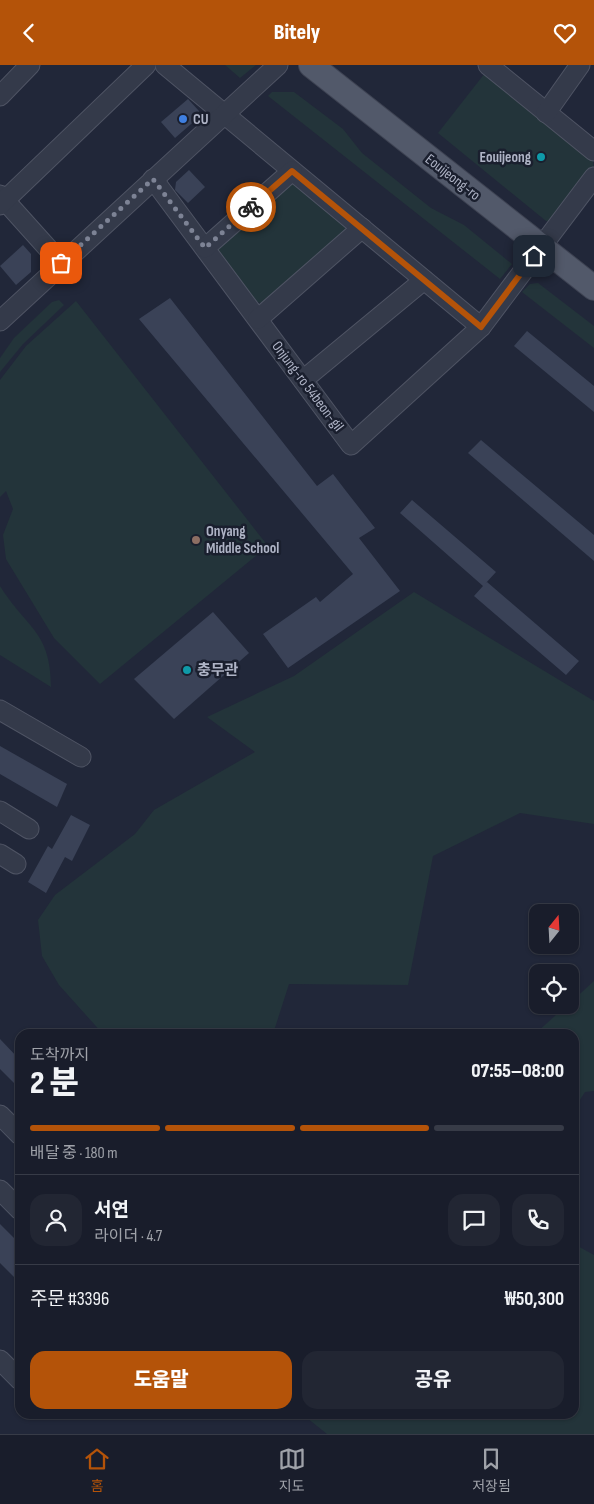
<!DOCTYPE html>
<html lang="ko">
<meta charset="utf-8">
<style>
:root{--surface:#191d2b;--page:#222633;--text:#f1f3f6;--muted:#9fa2a9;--line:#373b47;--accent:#b45309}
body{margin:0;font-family:"Sofia Sans Condensed","Noto Sans KR",sans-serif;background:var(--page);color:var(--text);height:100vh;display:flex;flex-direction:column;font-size:19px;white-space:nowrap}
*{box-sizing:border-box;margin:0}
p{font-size:16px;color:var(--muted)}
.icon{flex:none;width:28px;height:28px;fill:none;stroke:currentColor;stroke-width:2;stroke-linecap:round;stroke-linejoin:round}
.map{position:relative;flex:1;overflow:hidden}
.side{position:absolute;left:15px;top:964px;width:564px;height:390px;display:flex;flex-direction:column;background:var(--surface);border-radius:15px;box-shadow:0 1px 4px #0004,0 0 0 1px var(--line)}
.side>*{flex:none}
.needle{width:32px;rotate:18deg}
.controls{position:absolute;left:529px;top:839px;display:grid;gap:10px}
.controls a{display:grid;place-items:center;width:50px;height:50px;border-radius:10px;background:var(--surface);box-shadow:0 1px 4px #0004,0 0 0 1px var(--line);font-size:25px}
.pin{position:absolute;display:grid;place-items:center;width:42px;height:42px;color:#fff;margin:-21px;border-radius:10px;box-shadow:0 2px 8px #0006}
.courier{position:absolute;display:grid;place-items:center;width:50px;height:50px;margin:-25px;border:4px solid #b45309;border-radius:50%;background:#fff;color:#222;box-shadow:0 1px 6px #0007}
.overview em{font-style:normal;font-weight:800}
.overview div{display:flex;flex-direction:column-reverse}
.overview{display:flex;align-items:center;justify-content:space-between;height:85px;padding:0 15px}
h1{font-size:32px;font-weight:800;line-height:38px}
.bar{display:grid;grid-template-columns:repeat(4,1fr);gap:8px 5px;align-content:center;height:60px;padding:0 15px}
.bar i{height:6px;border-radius:4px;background:var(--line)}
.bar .on{background:var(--accent)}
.bar p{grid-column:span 4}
.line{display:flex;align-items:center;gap:12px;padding:0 15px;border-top:1px solid var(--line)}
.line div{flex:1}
.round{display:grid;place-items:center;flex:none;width:52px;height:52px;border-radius:15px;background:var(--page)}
.cta{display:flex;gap:10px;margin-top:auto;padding:10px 15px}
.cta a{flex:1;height:58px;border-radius:15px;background:var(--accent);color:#fff;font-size:20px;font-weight:800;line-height:58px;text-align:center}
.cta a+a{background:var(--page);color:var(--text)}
header{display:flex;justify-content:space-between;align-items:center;height:65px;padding:0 15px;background:var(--accent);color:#fff;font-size:22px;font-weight:800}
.tab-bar{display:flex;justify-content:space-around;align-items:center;height:70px;border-top:1px solid var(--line);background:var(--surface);font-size:14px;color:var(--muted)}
.tab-bar a{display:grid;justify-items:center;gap:2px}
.tab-bar .on{color:var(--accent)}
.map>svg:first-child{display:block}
</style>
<header><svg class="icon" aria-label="back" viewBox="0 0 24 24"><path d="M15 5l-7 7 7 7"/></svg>Bitely<svg class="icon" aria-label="heart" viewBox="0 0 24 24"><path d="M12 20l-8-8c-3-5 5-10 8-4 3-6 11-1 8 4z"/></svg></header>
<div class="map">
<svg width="594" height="1369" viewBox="0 0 594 1369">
<rect width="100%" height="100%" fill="#212739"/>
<g fill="#23343a">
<polygon points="225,0 256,0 240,13"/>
<polygon points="485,8 593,96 594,104 554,156 546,156 438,68"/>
<polygon points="272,27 294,27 343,64 362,88 431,143 464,160 512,199 500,214 268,31"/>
<polygon points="289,118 298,118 345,159 345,172 263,238 255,237 217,186 220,179"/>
<polygon points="538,218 594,261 594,283 522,227 530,219"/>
<polygon points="59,235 64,240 23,279 0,307 0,293 14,273 52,237"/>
<polygon points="76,236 268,481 100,619 54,573 6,494 3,470 13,444 6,426 0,432 0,315 26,281"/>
<path d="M0 521C26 563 51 566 51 622L0 590Z"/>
<polygon points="414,527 594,636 594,759 520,748 433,791 408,920 289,919 273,969 103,969 59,920 42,891 38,855 55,830 135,769 154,745 255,687 207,652 294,611"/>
<polygon points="594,916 594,1026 585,1027 574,1044 574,969 535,969 567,940 570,940 570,938"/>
<polygon points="574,1179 594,1190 594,1369 327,1369 302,1349 574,1349"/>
</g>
<g fill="#3a4257">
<polygon points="188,34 199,46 198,53 175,73 161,57"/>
<polygon points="189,105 205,122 188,138 175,125 176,117"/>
<polygon points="23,180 31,189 31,207 16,220 0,201"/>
<polygon points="170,233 317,421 333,409 346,426 375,463 359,473 400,526 288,603 263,569 316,532 320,537 353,509 139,254"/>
<polygon points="527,266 594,321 594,347 514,281"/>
<polygon points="481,375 594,470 594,496 468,388"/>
<polygon points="412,435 496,507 485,519 487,517 579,596 566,610 474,531 483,521 400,448"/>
<polygon points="213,547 249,588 174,654 134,614"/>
<polygon points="0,681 67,719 57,742 0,709"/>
<polygon points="71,750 90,760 72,796 65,792 46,828 28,817 48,781 52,784"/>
<polygon points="0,974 20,995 20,1024 0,1004"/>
<polygon points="0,1159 20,1179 20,1218 0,1198"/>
</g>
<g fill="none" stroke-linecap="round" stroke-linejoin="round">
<g stroke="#4f5464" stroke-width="21">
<g id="minor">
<polyline points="165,0 481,262"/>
<polyline points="488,0 594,86"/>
<polyline points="0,31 30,0"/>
<polyline points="546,48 580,0"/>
<polyline points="153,114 351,380 481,262 594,112"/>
<polyline points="0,130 61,198"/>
<polyline points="0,140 146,0"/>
<polyline points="205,183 292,106"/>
<polyline points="258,254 362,163"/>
<polyline points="0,256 278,0"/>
<polyline points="303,315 424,215"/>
<polyline points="0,645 81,692"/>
<polyline points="0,746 29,764"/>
<polyline points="0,789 16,799"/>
<polyline points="0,1050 20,1070"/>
<polyline points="0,1125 20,1145"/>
<polyline points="0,1295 20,1315"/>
</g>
</g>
<g stroke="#3e4353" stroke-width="26">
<polyline id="major" points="311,0 594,223"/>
</g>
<use href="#minor" stroke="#343a4a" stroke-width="19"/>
<use href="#major" stroke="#52596a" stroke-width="24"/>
</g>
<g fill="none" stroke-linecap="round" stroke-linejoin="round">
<polyline stroke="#7d8395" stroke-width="5" stroke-dasharray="0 9" points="61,198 153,114 205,183 251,142"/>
<polyline stroke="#b45309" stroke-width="6" points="251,142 292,106 481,262 534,191"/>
</g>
<circle fill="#3f7fe0" stroke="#1a1f2e" stroke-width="2" cx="183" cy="54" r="5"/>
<g fill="#0f9aa8" stroke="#1a1f2e" stroke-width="2">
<circle cx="541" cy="92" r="5"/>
<circle cx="187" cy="605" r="5"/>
</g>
<circle fill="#8d6e63" stroke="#1a1f2e" stroke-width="2" cx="196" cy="475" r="5"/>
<g text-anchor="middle" stroke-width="5" stroke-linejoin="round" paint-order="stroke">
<g font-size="15" font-weight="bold" fill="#afb4c6" stroke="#1a1f2e" text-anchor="start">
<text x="193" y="59">CU</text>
<text x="531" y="97" text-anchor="end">Eouijeong</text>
<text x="206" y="471">Onyang<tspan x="206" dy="17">Middle School</tspan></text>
<text x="197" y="610">충무관</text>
</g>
<g font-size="15" fill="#afb4c6" stroke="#1a1f2e">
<text transform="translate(453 112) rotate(38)" y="5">Eouijeong-ro</text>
<text transform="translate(308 321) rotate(53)" y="5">Onjung-ro 54beon-gil</text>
</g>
</g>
</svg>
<div class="controls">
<a><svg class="needle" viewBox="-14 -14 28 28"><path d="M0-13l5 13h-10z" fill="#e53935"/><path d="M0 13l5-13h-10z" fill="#9fa2a9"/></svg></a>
<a><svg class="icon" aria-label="locate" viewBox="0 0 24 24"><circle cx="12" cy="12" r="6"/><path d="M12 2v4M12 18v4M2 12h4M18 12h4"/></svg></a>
</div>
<div class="pin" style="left:61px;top:198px;background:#ea580c"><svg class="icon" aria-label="bag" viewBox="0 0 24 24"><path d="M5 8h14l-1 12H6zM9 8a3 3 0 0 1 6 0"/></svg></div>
<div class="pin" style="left:534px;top:191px;background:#1f2937"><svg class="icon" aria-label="home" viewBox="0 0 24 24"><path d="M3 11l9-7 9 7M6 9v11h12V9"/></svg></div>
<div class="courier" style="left:251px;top:142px"><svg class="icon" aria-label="bike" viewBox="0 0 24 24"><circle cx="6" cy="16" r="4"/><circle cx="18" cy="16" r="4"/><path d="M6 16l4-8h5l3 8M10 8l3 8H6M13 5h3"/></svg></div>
<section class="side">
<div class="overview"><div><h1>2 분</h1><p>도착까지</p></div><em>07:55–08:00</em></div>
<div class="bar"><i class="on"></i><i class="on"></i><i class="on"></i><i></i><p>배달 중 · 180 m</p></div>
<div class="line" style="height:90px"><a class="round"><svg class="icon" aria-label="person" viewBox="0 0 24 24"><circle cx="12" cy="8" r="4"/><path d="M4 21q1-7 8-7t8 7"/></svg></a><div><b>서연</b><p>라이더 · 4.7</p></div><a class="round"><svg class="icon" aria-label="chat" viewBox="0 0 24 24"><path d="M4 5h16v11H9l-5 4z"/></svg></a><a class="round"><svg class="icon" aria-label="phone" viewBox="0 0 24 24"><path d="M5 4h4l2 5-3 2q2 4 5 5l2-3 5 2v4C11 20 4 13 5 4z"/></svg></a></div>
<div class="line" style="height:65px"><div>주문 #3396</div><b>₩50,300</b></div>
<div class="cta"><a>도움말</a><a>공유</a></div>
</section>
</div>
<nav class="tab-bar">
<a class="on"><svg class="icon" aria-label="home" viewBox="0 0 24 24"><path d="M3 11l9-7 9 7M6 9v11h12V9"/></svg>홈</a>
<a><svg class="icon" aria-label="map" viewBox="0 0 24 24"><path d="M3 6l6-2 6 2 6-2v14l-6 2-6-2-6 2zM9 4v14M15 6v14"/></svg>지도</a>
<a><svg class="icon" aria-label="saved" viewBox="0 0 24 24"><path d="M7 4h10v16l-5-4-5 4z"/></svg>저장됨</a>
</nav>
